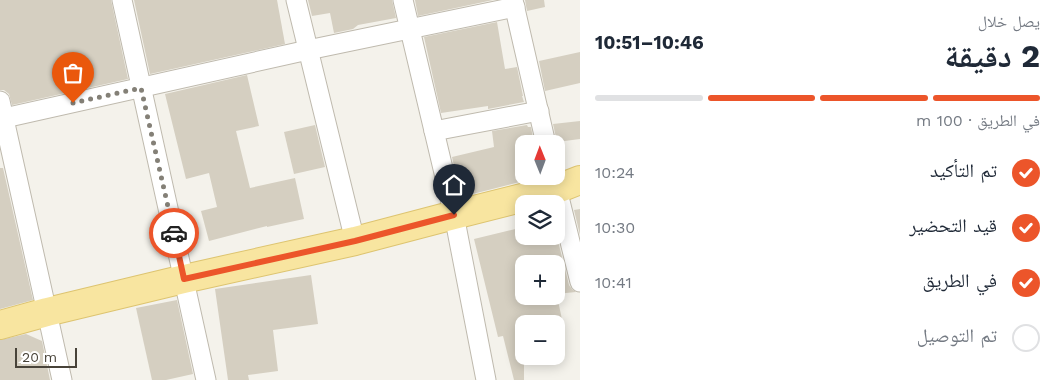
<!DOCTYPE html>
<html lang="ar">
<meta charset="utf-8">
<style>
:root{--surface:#fff;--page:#f2f2f3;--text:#1f2937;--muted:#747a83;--line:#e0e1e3;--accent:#ec552a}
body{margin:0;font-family:"Work Sans","Noto Naskh Arabic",sans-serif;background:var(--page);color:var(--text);direction:rtl;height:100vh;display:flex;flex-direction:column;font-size:19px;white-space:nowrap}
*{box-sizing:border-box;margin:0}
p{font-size:16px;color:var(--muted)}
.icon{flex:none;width:28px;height:28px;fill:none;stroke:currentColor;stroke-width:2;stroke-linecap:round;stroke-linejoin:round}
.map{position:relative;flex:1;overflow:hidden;direction:ltr}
.side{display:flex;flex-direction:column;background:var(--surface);width:475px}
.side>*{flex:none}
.needle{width:32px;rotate:359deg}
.fabs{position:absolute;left:515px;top:135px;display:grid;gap:10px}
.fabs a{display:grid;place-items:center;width:50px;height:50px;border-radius:10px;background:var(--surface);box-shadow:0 2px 12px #0003;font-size:25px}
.scale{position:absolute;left:15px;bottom:12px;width:62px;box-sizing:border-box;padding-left:5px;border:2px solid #484339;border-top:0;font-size:14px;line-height:18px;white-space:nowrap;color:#484339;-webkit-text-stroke:4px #fff;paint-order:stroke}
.pin{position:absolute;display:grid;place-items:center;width:42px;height:42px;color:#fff;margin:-51px -21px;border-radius:50% 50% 50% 0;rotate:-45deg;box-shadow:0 0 5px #0007}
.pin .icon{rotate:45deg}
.courier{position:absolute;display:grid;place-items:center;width:50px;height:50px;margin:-25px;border:4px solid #ec552a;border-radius:50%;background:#fff;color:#222;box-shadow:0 1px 6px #0007}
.summary em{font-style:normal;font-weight:700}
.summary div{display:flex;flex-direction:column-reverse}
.summary{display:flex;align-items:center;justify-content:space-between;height:85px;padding:0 15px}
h1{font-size:32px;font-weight:700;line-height:38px}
.bar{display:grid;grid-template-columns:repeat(4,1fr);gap:8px 5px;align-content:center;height:60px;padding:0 15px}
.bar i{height:6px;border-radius:4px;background:var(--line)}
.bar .current{background:var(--accent)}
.bar p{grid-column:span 4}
ol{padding:0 15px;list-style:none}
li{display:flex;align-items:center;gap:15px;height:55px}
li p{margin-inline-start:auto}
li .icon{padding:5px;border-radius:50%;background:var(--accent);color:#fff;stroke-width:4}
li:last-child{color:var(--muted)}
li i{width:28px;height:28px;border:2px solid var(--line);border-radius:50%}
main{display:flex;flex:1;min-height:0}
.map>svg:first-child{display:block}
</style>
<main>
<section class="side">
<div class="summary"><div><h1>2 دقيقة</h1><p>يصل خلال</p></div><em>10:46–10:51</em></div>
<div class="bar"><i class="current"></i><i class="current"></i><i class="current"></i><i></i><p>في الطريق · 100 m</p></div>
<ol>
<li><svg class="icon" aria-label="check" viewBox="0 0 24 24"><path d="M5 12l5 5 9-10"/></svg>تم التأكيد<p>10:24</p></li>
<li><svg class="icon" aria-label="check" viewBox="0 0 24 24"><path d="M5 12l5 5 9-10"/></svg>قيد التحضير<p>10:30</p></li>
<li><svg class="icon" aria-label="check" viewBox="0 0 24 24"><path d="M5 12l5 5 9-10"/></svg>في الطريق<p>10:41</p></li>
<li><i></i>تم التوصيل</li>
</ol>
</section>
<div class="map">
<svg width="580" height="380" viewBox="0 0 580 380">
<rect width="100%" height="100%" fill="#f4f2eb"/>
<g fill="#d5cfc1">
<polygon points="0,0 111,0 128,79 12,105 9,94 4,90 0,90"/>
<polygon points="134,0 277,0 285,44 150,74"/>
<polygon points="308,0 392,0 396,18 358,25 353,29 334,33 330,13 312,16"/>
<polygon points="415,0 493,0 418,16"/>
<polygon points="525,0 544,0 545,7 527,11"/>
<polygon points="497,22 505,69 517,67 523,96 522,96 524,102 488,109 488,106 441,113 424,37"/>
<polygon points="580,52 580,83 545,91 539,61"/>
<polygon points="247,75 259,126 236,131 250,188 295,178 304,219 267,227 267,226 209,241 201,211 217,207 209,173 186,179 165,94"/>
<polygon points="580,121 580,139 557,142 553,124"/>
<polygon points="315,125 325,167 294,174 284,132"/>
<polygon points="527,125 528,127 531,127 534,144 524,144 524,176 543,176 461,197 452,157 494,147 492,131"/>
<polygon points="0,168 3,168 33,300 0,309"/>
<polygon points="580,209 580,235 574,210"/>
<polygon points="524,227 524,236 556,236 556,233 569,285 572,289 576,292 556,294 556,264 524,264 524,296 557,296 563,324 524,324 524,380 514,380 503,336 498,337 474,239"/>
<polygon points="311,275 318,324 273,330 278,371 248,375 249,380 228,380 215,289"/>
<polygon points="177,300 193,374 166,380 152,380 136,308"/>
<polygon points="26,334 42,341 50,380 0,380 0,340"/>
</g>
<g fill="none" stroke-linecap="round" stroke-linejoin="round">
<g stroke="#bfbaae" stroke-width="21">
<g id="minor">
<polyline points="122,0 206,380"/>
<polyline points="296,0 355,241"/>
<polyline points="403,0 454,215 486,380"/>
<polyline points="513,0 546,144"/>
<polyline points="0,101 62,380"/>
<polyline points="0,119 308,50 515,7"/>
<polyline points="434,131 539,111"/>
<polyline points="554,177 580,282"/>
</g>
</g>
<g stroke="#ddc470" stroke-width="30">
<polyline id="primary" points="0,325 47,312 184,279 355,241 454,215 557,189 580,180"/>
</g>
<use href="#minor" stroke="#fff" stroke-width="19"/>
<use href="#primary" stroke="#f8e5a0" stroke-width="28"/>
</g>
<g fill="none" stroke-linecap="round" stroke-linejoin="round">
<polyline stroke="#848077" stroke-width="5" stroke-dasharray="0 9" points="73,103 141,88 174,233"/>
<polyline stroke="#ec552a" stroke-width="6" points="174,233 184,279 355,241 454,215"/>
</g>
</svg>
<div class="fabs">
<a><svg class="needle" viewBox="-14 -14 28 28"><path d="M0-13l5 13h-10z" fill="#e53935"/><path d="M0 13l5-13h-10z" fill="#747a83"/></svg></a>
<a><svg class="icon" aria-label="layers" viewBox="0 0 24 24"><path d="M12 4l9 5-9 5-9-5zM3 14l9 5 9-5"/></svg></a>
<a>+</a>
<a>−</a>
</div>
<div class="scale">20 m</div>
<div class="pin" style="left:73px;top:103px;background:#ea580c"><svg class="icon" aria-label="bag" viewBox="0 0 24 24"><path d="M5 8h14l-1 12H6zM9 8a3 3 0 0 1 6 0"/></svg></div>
<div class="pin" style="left:454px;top:215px;background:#1f2937"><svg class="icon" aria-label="home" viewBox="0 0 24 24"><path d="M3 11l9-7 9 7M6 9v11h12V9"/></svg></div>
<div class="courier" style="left:174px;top:233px"><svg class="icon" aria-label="car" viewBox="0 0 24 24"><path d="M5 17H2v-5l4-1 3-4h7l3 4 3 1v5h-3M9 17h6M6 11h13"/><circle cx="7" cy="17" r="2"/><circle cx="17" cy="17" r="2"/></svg></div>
</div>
</main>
